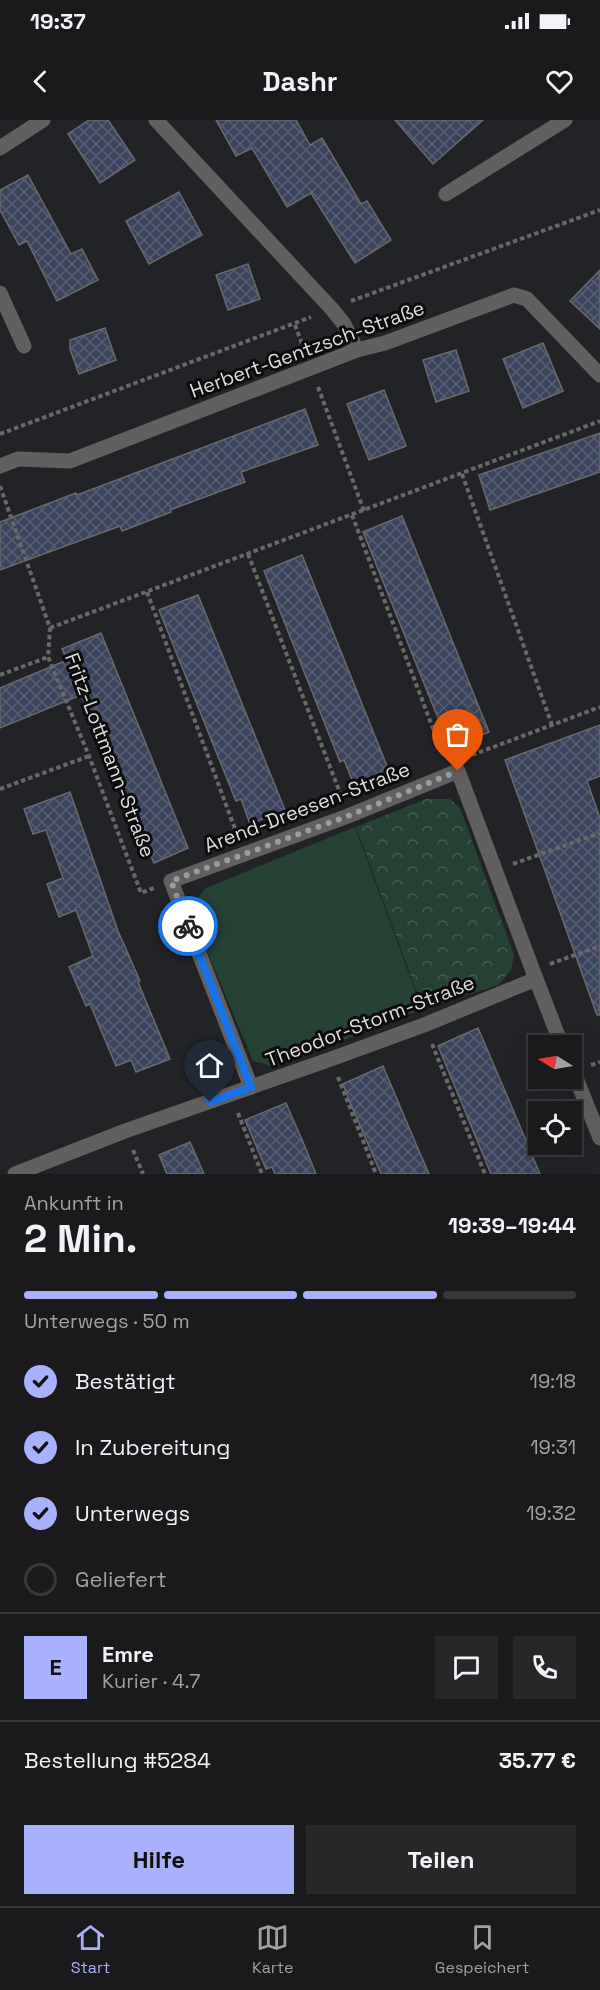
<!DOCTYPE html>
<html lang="de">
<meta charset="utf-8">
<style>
:root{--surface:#1a1a1c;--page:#272729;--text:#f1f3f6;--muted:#9fa1a3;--line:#38383b;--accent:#a9b0fc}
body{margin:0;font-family:"Space Grotesk",sans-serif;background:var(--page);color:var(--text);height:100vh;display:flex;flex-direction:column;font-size:22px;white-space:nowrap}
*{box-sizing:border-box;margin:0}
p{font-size:20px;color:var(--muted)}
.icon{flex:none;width:33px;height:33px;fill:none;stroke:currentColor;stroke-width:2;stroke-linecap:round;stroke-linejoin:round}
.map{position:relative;height:1054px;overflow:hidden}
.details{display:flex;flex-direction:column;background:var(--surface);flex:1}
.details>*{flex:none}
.needle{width:39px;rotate:281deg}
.tools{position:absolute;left:528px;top:915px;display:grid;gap:12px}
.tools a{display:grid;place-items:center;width:54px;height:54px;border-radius:0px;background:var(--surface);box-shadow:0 6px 24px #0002,0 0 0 2px var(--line);font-size:30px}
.pin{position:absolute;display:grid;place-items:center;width:51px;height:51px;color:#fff;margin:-62px -26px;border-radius:50% 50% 50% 0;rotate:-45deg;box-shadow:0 0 6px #0007}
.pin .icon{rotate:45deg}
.courier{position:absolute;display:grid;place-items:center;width:60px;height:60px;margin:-30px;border:4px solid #1a73e8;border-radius:50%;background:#fff;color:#222;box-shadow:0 2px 8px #0007}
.summary em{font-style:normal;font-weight:800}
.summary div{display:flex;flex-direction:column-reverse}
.summary{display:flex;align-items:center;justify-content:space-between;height:102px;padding:0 24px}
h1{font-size:39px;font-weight:800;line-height:45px}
.bar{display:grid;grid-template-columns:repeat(4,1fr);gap:9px 6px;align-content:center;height:72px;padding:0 24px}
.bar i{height:8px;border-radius:4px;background:var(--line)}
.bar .selected{background:var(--accent)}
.bar p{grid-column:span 4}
.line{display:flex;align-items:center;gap:15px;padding:0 24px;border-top:2px solid var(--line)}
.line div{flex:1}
.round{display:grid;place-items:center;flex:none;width:63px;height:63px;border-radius:0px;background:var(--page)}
ol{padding:0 24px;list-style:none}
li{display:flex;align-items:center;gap:18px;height:66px}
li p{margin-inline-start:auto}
li .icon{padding:6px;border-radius:50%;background:var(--accent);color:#111;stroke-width:4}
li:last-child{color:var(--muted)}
li i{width:33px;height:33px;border:3px solid var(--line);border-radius:50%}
.cta{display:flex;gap:12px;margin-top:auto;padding:12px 24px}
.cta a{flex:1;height:69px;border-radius:0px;background:var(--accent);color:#111;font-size:24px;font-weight:800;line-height:69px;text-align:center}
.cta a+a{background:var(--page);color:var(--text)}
.status{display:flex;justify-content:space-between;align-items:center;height:42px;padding:0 30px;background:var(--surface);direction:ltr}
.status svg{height:16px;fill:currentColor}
header{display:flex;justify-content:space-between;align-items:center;height:78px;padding:0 24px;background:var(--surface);font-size:27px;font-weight:800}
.menu{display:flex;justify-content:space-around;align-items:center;height:84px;border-top:2px solid var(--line);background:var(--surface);font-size:16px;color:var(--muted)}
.menu a{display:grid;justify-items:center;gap:3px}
.menu .selected{color:var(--accent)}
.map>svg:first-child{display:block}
</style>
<div class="status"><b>19:37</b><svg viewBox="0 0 49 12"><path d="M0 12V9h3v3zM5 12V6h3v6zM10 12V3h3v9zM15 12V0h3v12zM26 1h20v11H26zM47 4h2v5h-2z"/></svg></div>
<header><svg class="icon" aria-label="back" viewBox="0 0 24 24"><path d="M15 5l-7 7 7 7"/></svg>Dashr<svg class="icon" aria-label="heart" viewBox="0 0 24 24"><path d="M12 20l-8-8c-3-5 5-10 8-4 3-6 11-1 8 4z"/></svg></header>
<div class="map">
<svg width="600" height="1054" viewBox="0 0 600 1054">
<defs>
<pattern id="forest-crowns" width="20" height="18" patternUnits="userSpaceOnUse" patternTransform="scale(1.5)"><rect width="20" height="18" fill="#264235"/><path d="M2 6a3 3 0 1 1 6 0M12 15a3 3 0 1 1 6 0" fill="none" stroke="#455d52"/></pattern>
<pattern id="building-cross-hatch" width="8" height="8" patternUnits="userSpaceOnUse" patternTransform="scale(1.5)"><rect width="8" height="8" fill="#3b435d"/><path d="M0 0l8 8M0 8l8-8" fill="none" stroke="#575e74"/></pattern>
</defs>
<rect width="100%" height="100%" fill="#222326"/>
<polygon fill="#264235" points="355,707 422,889 275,947 253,941 194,800 194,782 206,768"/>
<polygon fill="url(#forest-crowns)" points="426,679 450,679 460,688 514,835 511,850 498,865 423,889 356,707"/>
<g fill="url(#building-cross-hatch)" stroke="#68696c" stroke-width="1.5">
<polygon points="89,0 108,0 135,40 100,63 68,14"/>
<polygon points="216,0 296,0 310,25 322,18 361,84 367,81 391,120 355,143 311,73 287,87 252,28 236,36"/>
<polygon points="395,0 483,0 433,44"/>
<polygon points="28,55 71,134 82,129 98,160 57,181 27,121 19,125 0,90 0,70"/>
<polygon points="179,72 202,115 149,144 126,101"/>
<polygon points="248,144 260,179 228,190 216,155"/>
<polygon points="600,150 600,209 570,181"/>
<polygon points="105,208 116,240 79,254 70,229 70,220"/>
<polygon points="543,223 563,271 523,288 503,239"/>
<polygon points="456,230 469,271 436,282 423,240"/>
<polygon points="384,270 406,326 369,340 347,284"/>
<polygon points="305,289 318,325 241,352 245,362 170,390 171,392 122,411 120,406 0,450 0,402 76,373 77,375"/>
<polygon points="600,313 600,352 490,390 479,355"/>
<polygon points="402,396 489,612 454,626 444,601 440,603 363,412"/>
<polygon points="302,435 389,651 354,665 344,640 340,642 264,451"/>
<polygon points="198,475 285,690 250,704 241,679 236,681 159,490"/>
<polygon points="101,513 188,728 154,743 143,718 139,720 81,575 0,608 0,568 67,540 62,529"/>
<polygon points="600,605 600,656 587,661 600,698 600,895 597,895 505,640"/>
<polygon points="70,672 118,811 140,861 138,862 170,939 136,952 131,940 116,946 90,884 86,886 69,847 93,836 76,790 59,797 47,764 63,758 46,710 33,714 24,689"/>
<polygon points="478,908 511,985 540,1054 491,1054 438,926"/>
<polygon points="383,946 416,1024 429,1054 381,1054 349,980 343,964"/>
<polygon points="286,983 303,1022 316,1054 275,1054 272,1047 266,1049 245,1000"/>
<polygon points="190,1022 204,1054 167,1054 159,1035"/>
</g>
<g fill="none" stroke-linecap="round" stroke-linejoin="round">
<g stroke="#68686b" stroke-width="4" stroke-dasharray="4.5 3" stroke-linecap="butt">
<polyline points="351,181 600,90"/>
<polyline points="295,205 304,229"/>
<polyline points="318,267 364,391"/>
<polyline points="0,314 311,197"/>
<polyline points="462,354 552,605"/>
<polyline points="0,366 50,508 48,537 89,636 141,773 154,768"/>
<polyline points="352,395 443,635"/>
<polyline points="248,434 342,678"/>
<polyline points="147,472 238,717"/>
<polyline points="50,508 600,301"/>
<polyline points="0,555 48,537"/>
<polyline points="472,635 600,587"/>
<polyline points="0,669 89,636"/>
<polyline points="513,744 600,713"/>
<polyline points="550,844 600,826"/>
<polyline points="432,924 485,1054"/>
<polyline points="591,945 600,942"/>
<polyline points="338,957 376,1054"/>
<polyline points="238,993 262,1054"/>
<polyline points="133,1030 143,1054"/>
</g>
<polyline stroke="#61605f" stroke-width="15" points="446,74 565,0"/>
<g stroke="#61605f" stroke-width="15">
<polyline points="156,0 331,188 344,204 357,230"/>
<polyline points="0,28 43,0"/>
<polyline points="0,173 24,226"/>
<polyline points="0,346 18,339 70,341 357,230 385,223 514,175 527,179 600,255"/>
<polyline points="572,948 600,1018"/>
<polyline points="251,967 171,761 348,696 458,651 536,859 562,926"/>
<polyline points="15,1054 125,1011 331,939 424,905 536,859"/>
</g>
</g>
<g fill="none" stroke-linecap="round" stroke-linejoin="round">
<polyline stroke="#9b9b9e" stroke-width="6" stroke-dasharray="0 10.8" points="188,806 171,761 348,696 458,651"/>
<polyline stroke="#1a73e8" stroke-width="8" points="188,806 251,967 210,982"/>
</g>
<g text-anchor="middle" stroke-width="6" stroke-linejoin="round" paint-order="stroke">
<g font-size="20" fill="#dcdcde" stroke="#0c0c0d">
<text transform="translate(307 229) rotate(-20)" y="7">Herbert-Gentzsch-Straße</text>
<text transform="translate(110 635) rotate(69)" y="7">Fritz-Lottmann-Straße</text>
<text transform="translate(307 687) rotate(-21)" y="7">Arend-Dreesen-Straße</text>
<text transform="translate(370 901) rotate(-21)" y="7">Theodor-Storm-Straße</text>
</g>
</g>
</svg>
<div class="tools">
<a><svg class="needle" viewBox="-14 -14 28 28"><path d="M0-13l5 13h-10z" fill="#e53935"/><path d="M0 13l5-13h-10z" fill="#9fa1a3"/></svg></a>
<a><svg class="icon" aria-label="locate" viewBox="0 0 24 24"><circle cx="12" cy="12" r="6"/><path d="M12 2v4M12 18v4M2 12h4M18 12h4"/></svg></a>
</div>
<div class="pin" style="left:458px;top:651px;background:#ea580c"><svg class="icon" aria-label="bag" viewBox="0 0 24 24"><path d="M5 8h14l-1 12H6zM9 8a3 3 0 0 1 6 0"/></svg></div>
<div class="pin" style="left:210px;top:982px;background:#1f2937"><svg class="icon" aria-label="home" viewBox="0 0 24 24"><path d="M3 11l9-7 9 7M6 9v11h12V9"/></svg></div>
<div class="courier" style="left:188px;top:806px"><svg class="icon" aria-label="bike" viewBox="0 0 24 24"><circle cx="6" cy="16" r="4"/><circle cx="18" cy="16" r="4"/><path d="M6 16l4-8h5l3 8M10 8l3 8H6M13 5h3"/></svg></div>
</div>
<section class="details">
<div class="summary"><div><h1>2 Min.</h1><p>Ankunft in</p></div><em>19:39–19:44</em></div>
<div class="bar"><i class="selected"></i><i class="selected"></i><i class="selected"></i><i></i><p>Unterwegs · 50 m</p></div>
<ol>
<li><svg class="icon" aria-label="check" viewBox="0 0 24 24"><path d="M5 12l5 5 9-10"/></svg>Bestätigt<p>19:18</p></li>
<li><svg class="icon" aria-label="check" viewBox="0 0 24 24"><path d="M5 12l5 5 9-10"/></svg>In Zubereitung<p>19:31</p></li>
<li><svg class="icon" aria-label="check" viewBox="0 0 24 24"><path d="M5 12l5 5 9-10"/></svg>Unterwegs<p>19:32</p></li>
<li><i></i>Geliefert</li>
</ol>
<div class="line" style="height:108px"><b class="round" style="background:var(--accent);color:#111">E</b><div><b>Emre</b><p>Kurier · 4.7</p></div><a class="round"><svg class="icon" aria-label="chat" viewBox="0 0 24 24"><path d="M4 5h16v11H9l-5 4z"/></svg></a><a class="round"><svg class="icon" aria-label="phone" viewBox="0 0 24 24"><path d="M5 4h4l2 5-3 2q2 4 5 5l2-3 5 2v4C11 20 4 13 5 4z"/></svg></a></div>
<div class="line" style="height:78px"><div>Bestellung #5284</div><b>35.77 €</b></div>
<div class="cta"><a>Hilfe</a><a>Teilen</a></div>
</section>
<nav class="menu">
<a class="selected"><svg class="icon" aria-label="home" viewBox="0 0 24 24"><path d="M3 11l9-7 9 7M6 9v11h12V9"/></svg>Start</a>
<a><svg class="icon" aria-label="map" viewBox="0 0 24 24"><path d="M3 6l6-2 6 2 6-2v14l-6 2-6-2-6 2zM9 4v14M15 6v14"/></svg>Karte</a>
<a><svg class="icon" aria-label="saved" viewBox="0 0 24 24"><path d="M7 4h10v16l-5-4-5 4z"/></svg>Gespeichert</a>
</nav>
